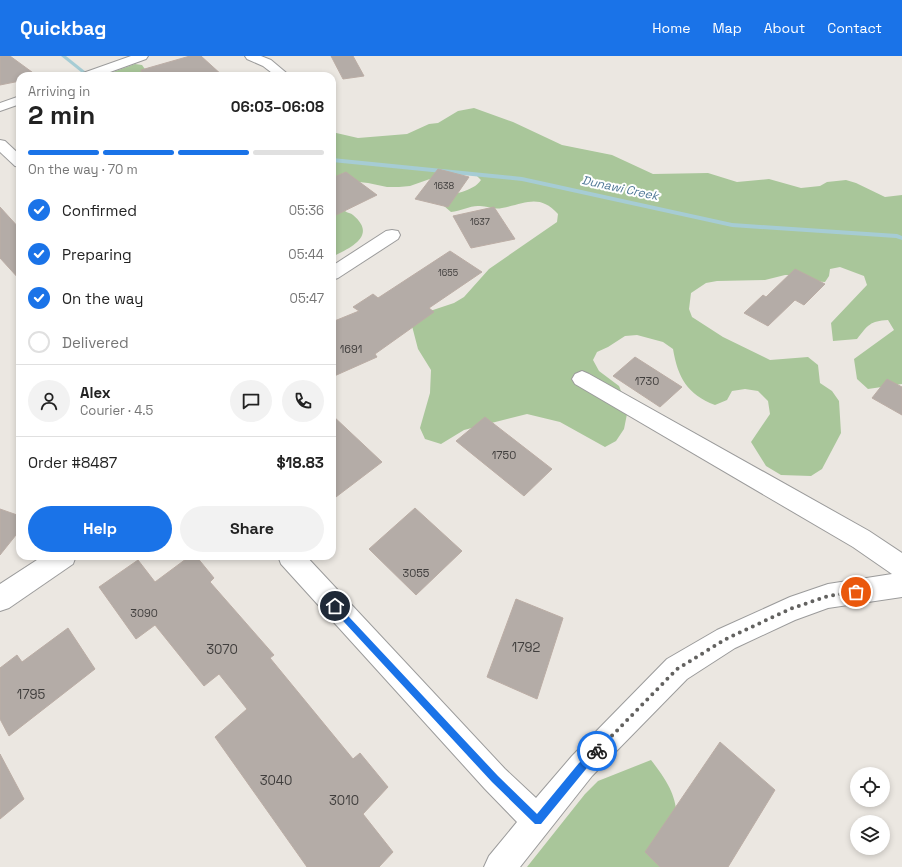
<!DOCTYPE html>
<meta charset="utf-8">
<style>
:root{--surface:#fff;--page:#f2f2f2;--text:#222;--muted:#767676;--line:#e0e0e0;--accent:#1a73e8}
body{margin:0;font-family:"Space Grotesk",sans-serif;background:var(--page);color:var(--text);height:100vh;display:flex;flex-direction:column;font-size:15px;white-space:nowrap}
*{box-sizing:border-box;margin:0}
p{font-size:13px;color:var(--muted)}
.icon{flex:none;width:22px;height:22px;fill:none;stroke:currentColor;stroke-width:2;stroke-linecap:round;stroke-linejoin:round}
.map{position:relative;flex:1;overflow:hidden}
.sheet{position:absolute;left:16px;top:16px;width:320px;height:488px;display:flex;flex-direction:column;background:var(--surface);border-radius:12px;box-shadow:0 2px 6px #0003}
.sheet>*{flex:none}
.tools{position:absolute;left:850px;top:711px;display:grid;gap:8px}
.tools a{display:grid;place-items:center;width:40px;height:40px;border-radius:50%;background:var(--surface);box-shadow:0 2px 6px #0003;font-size:20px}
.pin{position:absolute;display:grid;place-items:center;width:34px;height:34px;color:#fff;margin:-17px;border:2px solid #fff;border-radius:50%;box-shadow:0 1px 4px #0007}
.courier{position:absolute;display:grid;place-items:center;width:40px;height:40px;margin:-20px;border:3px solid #1a73e8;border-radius:50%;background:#fff;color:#222;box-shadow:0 1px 5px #0007}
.headline em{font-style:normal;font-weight:800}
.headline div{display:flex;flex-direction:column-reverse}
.headline{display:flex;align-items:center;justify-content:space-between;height:68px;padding:0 12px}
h1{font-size:26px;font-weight:800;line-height:30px}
.bar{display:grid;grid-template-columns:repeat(4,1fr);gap:6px 4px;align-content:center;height:48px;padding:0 12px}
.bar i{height:5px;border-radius:3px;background:var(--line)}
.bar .active{background:var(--accent)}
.bar p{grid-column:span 4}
.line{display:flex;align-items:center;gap:10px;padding:0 12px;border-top:1px solid var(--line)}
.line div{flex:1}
.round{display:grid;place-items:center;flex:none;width:42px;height:42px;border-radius:21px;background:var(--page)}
ol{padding:0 12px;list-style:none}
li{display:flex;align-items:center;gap:12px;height:44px}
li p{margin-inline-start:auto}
li .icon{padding:4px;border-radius:50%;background:var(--accent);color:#fff;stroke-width:4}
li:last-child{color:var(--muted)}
li i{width:22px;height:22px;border:2px solid var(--line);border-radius:50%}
.primary-button{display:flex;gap:8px;margin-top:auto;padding:8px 12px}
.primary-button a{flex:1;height:46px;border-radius:24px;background:var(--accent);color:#fff;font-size:16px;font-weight:800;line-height:46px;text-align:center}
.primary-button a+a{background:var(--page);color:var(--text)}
header{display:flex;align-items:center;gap:24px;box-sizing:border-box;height:56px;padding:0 20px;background:var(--accent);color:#fff}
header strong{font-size:19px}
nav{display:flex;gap:22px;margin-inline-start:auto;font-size:14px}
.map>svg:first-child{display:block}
</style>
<header>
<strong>Quickbag</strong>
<nav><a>Home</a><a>Map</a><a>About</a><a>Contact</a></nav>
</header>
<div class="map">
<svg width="902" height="811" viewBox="0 0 902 811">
<rect width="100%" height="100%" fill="#ebe7e1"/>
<g fill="#a9c69a">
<polygon points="135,8 142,9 150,20 102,20"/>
<path d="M474 52 513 66 562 89 612 99 653 118 708 117 737 126 769 123 801 132 820 130 827 126 846 124 856 127 885 141 902 139V328L868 333 857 323 854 303 894 274 888 264C870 265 868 269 857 283L833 285 831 267 867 229 864 220 840 211 830 213 829 220 825 226 812 225 798 219H785L765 224 717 225 706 227 691 237 689 253 692 261 723 281 770 304 808 301 818 309 820 327 832 335 839 345 841 377 822 413 811 420 781 419 766 410 751 386 770 358 768 345 758 335 745 333 732 335 727 344 715 349C687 338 678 322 673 293L663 286 637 279 625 280 608 291 597 296 593 304 599 315 619 330 628 353 624 373 616 385 605 391 560 366 527 358 464 374 441 388 425 383 420 372 430 337 431 314 418 293 412 270 430 255 454 247 464 241 489 213 557 166 558 158C539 137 525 148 502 152 494 154 488 150 480 150 471 149 461 155 451 156L444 150 442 145C454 135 472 137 481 124L476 119 444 118 410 130 399 131H387L368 127 332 123V76L358 82 407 78 429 68 438 67 458 55Z"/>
<path d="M332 146C336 149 340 153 345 155 347 157 351 157 353 159 378 180 350 192 332 201Z"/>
<path d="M651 704C685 747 679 761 667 811H527L585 738 598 725Z"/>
</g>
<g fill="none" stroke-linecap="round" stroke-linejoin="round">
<g fill="#a6ccd4" fill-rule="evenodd">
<polygon points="61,0 66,0 91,20 86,20"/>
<polygon points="332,102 522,121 732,167 897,178 902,180 902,184 896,182 732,171 522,125 332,106"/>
</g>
</g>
<g fill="#b4aca7" stroke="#bbada5">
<polygon points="0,0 10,0 36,19 20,20 20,25 0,29"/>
<polygon points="190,0 201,0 223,20 142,20 141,14"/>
<polygon points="331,0 353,0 364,20 343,23"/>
<polygon points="438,113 469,121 448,151 415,143"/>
<polygon points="346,116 377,139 332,161 332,122"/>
<polygon points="0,151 20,173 20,224 0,202"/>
<polygon points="494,151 515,183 471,192 453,160"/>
<polygon points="450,195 482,216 429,252 434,256 375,298 377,301 332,321 332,266 359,255 353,251 373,238 378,242"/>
<polygon points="795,213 825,228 804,249 795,244 768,270 744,257 763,239 766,241"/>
<polygon points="635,301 682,331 660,351 613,320"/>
<polygon points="887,323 902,331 902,359 872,342"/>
<polygon points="332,359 382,406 332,444"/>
<polygon points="485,361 552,413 524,440 456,385"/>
<polygon points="415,452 462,495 416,539 369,493"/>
<polygon points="0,453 20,460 20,474 0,499"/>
<polygon points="190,500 196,500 214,522 210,526 274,599 270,602 353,703 360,697 388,731 363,758 393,796 379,811 307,811 215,681 247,653 219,618 204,630 155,569 136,583 99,531 138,504 155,526"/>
<polygon points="516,543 563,562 537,643 487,621"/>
<polygon points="68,572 95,613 9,680 0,663 0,612 17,599 22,606"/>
<polygon points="720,686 775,734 728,811 660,811 645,796"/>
<polygon points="0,698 24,743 0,763"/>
</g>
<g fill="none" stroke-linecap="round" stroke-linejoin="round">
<g stroke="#9b9b9b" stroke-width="2">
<g id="minor">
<polygon points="131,0 148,0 146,3 99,20 81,20 83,17"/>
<polygon points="245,0 261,0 271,4 290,20 276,20 263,10 247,3"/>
<polygon points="20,40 20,48 0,55 0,47"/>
<polygon points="0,84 5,85 20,99 20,111 15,110 0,96"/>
<polygon points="392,174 398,175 400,179 398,183 338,222 332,224 332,210 386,175"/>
<polygon points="582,315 589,318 869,475 902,497 902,541 828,552 795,564 735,592 687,623 592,720 520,811 484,811 489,800 517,766 485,733 281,508 278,500 306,500 505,713 536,742 572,700 667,603 717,574 790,541 828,528 892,518 853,491 575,328 572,323 575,318"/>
<polygon points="43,500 76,500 73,508 9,552 0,555 0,528"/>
</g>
</g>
<use href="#minor" fill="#fff" fill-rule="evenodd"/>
</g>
<polygon fill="#1a73e8" points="335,546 498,720 537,758 579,707 594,692 600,692 600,698 586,713 541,768 535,768 492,726 332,553 332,547"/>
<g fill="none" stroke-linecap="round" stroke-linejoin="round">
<polyline stroke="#636260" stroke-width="4" stroke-dasharray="0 7.2" points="597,695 677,613 726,583 790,553 828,540 856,536"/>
</g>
<g text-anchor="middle" stroke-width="4" stroke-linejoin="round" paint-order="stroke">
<g font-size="9" fill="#403e3d">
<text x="444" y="133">1638</text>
<text x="480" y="169">1637</text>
<text x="448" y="220">1655</text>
</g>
<g font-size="11" fill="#403e3d">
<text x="351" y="297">1691</text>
<text x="647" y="329">1730</text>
<text x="504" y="403">1750</text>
<text x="416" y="521">3055</text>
<text x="144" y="561">3090</text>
</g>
<g font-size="12" font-style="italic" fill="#507897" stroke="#fff">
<text transform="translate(620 132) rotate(12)" y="4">Dunawi Creek</text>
</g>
<g font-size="13" fill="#403e3d">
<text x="526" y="596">1792</text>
<text x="222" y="598">3070</text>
<text x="31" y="643">1795</text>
<text x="276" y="729">3040</text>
<text x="344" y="749">3010</text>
</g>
</g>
</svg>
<div class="tools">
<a><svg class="icon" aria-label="locate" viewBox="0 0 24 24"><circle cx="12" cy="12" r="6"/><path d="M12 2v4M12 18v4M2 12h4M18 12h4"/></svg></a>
<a><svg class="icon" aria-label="layers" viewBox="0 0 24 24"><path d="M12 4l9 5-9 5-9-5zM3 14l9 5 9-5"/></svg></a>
</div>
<div class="pin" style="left:856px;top:536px;background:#ea580c"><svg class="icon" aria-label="bag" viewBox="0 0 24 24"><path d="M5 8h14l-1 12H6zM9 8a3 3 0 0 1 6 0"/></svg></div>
<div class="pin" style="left:335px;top:550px;background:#1f2937"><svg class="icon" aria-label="home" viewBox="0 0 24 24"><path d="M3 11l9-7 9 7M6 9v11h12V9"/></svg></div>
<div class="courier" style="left:597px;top:695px"><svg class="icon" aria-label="bike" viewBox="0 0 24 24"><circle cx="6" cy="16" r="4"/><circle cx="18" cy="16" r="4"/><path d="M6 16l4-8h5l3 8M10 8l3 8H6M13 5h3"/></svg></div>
<section class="sheet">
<div class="headline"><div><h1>2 min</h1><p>Arriving in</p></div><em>06:03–06:08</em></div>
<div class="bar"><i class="active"></i><i class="active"></i><i class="active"></i><i></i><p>On the way · 70 m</p></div>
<ol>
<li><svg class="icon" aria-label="check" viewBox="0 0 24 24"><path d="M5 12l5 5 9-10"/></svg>Confirmed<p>05:36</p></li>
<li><svg class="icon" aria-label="check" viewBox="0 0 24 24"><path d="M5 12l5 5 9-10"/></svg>Preparing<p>05:44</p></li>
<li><svg class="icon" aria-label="check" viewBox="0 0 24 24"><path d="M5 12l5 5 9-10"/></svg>On the way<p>05:47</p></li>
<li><i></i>Delivered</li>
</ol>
<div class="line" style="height:72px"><a class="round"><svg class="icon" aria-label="person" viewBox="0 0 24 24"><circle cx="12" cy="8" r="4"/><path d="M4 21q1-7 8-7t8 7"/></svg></a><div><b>Alex</b><p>Courier · 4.5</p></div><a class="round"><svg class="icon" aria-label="chat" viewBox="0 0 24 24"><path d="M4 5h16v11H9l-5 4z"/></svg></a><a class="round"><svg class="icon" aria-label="phone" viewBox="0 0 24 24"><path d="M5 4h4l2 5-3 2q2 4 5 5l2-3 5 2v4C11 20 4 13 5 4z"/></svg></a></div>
<div class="line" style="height:52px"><div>Order #8487</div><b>$18.83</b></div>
<div class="primary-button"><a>Help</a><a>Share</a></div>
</section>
</div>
